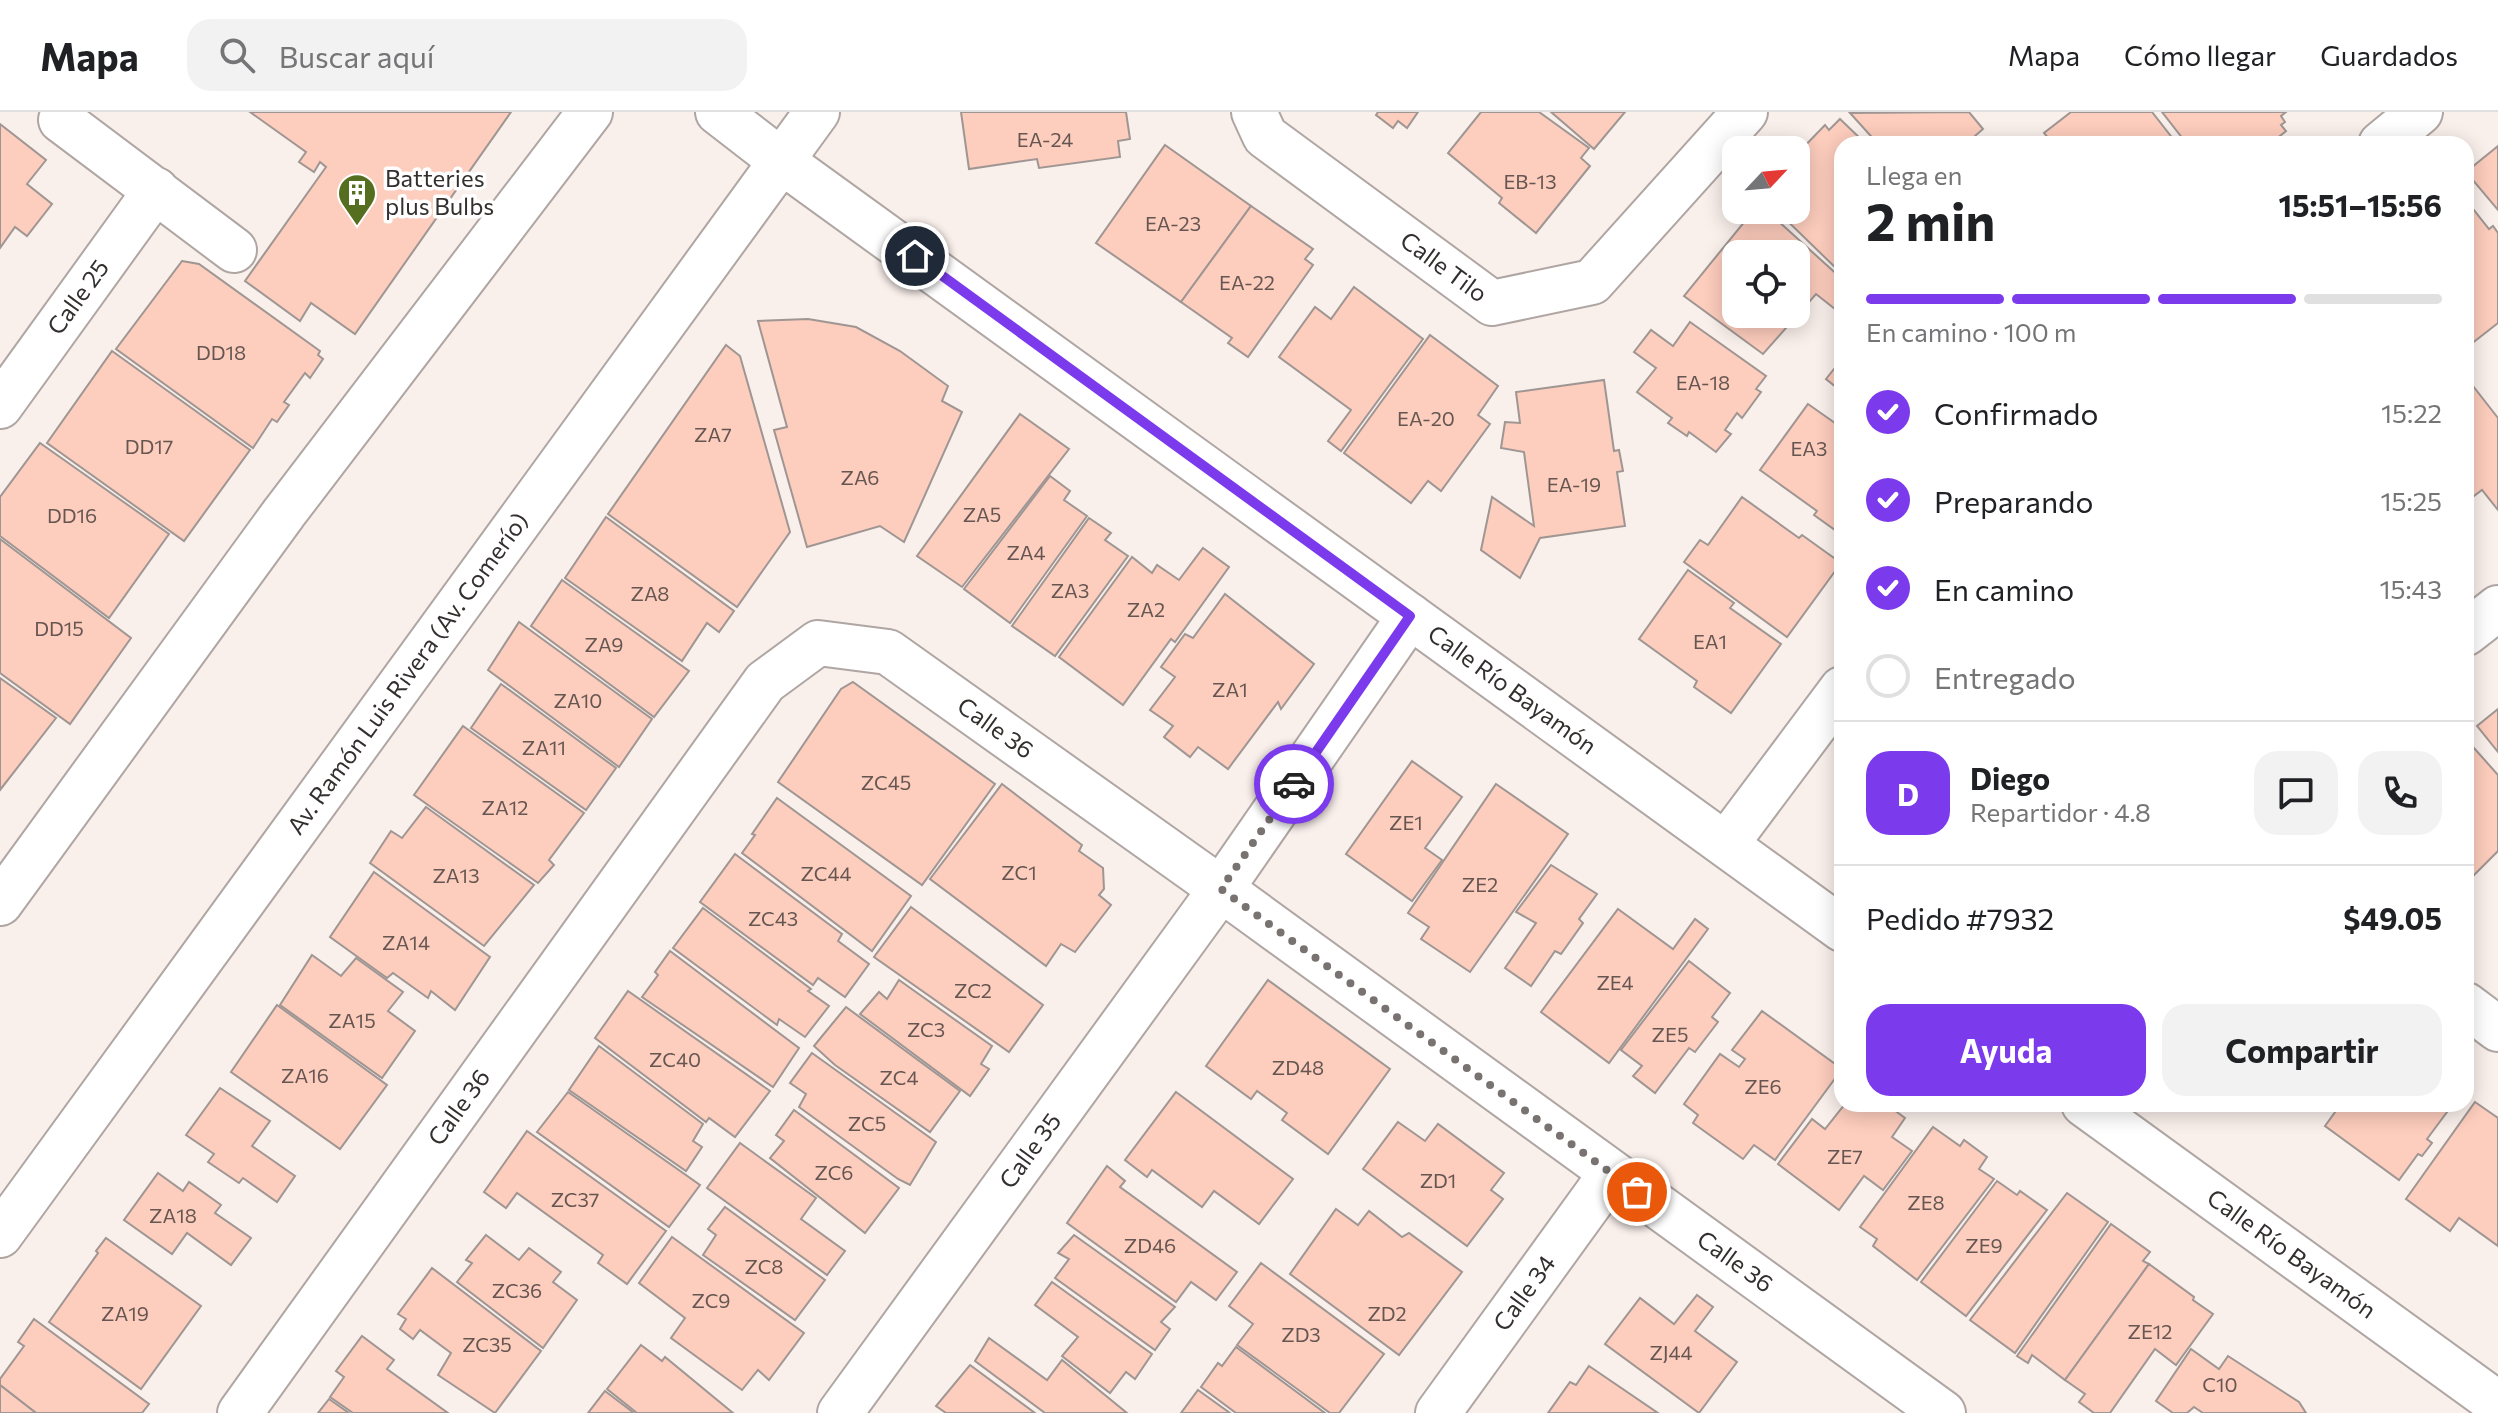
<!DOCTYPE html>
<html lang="es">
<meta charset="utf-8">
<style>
:root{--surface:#fff;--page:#f2f2f2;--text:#202124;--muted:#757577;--line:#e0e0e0;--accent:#7c3aed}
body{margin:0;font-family:Commissioner,sans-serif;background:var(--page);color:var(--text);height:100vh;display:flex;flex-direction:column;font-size:30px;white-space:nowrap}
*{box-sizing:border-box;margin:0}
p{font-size:26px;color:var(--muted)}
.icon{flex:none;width:44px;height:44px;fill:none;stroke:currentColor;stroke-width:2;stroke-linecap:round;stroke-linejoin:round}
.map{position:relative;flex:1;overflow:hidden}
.drawer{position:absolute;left:1834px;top:24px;width:640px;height:976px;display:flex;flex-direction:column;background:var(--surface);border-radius:24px;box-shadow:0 4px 20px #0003}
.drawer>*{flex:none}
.needle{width:52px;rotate:64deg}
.tools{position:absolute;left:1722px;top:24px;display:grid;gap:16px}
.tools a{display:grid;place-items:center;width:88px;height:88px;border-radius:16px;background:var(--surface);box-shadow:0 4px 20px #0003;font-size:40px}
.pin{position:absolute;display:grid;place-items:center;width:68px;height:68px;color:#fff;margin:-34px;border:4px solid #fff;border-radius:50%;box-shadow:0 2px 8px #0007}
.courier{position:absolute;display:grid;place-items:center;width:80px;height:80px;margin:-40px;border:6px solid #7c3aed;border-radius:50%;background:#fff;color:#222;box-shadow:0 2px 10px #0007}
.summary em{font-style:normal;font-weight:700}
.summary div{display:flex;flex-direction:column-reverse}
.summary{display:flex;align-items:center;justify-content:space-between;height:136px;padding:0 32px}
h1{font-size:52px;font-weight:700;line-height:60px}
.bar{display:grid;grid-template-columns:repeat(4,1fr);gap:12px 8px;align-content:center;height:96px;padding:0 32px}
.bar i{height:10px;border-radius:6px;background:var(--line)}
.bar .selected{background:var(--accent)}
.bar p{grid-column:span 4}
.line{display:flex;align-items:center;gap:20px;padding:0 32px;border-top:2px solid var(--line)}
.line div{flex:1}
.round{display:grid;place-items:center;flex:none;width:84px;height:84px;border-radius:24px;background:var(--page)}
ol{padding:0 32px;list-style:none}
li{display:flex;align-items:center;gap:24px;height:88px}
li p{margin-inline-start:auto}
li .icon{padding:8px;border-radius:50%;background:var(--accent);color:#fff;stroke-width:4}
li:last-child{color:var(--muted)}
li i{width:44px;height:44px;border:4px solid var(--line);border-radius:50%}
.button{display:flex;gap:16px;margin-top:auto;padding:16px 32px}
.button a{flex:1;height:92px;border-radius:24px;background:var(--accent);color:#fff;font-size:32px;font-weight:700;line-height:92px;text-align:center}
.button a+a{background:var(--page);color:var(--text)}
header{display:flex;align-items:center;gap:48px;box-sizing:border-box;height:112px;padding:0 40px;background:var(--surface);border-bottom:2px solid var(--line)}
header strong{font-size:38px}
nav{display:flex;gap:44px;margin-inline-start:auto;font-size:28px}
.search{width:560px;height:72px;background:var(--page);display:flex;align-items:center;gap:20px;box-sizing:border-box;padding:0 28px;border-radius:24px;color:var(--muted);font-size:30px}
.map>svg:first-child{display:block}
</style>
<header>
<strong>Mapa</strong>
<div class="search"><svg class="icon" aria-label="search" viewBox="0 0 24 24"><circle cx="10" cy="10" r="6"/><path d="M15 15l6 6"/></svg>Buscar aquí</div>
<nav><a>Mapa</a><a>Cómo llegar</a><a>Guardados</a></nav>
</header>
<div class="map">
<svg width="2498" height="1301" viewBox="0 0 2498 1301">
<rect width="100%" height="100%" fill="#f9efeb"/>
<g fill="#fdcdbd" stroke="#9f9693" stroke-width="2" fill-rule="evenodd">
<polygon points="250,0 511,0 355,222 311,191 300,209 245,169 326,55 320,50 314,60 299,50 306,40"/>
<polygon points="961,0 1126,0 1130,27 1118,29 1120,45 1039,56 1037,47 969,57"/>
<polygon points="1378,0 1418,0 1407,16 1398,9 1393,16 1376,3"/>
<polygon points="1481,0 1539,0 1589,36 1581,46 1590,54 1536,121 1499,91 1502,86 1448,41"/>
<polygon points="1551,0 1625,0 1594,37"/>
<polygon points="1969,0 1983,17 1966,32 1900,32 1896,27 1890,32 1878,32 1850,1"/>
<polygon points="2071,0 2152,0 2177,32 2053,32 2044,21"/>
<polygon points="2162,0 2286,0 2281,4 2285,10 2281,13 2286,19 2270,32 2187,32"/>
<polygon points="1840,7 1866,32 1842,32 1842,162 1776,98 1796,98 1796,43 1825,13 1829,18"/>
<polygon points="0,12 46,48 27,72 52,92 27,124 15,115 0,136"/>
<polygon points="1165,33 1251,94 1181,190 1096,131"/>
<polygon points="2498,34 2498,98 2466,60"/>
<polygon points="2466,88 2489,117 2493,114 2498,121 2498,211 2466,236"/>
<polygon points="1251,94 1313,137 1305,147 1313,153 1248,245 1228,231 1232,226 1181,190"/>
<path d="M1754 98H1766L1842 167 1840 201 1816 182 1763 242 1684 184ZM1736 142H1796V202H1736Z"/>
<polygon points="182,149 199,152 320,239 318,243 323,247 310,266 305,261 284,290 289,293 277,310 272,307 253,336 116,237"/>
<polygon points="1354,175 1423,227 1341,339 1328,329 1351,298 1279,245 1315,195 1331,207"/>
<polygon points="808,207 856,215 900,239 948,274 942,289 962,300 904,430 880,414 807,435 774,318 787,315 758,209"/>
<polygon points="1690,210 1766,264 1756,277 1761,280 1742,306 1737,301 1725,318 1731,322 1716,340 1689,320 1687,324 1668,311 1672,306 1637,280 1656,256 1634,240 1651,218 1673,234"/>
<polygon points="1430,223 1498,274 1478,303 1490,312 1441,379 1428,369 1411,391 1344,341"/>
<polygon points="726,233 740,244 790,420 737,495 608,402"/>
<polygon points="112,239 250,338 184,429 47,331"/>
<polygon points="1842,247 1842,280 1826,267"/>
<polygon points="1604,268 1614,339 1619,338 1623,359 1617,360 1625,414 1540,426 1520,466 1481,438 1492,385 1534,414 1524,340 1501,336 1505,310 1520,311 1516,280"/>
<polygon points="2473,274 2498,306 2498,398 2482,378 2466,390 2466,279"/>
<polygon points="1808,292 1842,316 1842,423 1814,403 1817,399 1760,358"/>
<polygon points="1020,302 1069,337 962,475 917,444"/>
<polygon points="40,331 169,422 109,506 0,424 0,385"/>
<polygon points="1050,364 1070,379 1064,388 1087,404 1010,511 964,477"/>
<polygon points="1742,385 1799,426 1802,423 1841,451 1787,525 1684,450 1700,428 1708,433"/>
<polygon points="606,405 734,499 719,520 707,511 682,549 565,466"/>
<polygon points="1089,406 1111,421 1105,428 1128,444 1055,544 1012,514"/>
<polygon points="0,427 131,526 70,612 0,561"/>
<polygon points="1203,436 1229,455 1175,530 1171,527 1123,593 1059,545 1132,445 1152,461 1157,453 1179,468"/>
<polygon points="1688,458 1734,491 1730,496 1781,532 1731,601 1694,575 1697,569 1639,527"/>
<polygon points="562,468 689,559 654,605 531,514"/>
<polygon points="1225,482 1314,552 1281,597 1278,590 1228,657 1198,635 1190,645 1164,625 1173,614 1150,598 1175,565 1161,555 1185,522 1193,526"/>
<polygon points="519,510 652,607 619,655 488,558"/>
<polygon points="0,566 56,606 0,678"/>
<polygon points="853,570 995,672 922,773 778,670 841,577"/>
<polygon points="501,572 616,656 586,698 471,616"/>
<polygon points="2498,597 2498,640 2477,614"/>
<polygon points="463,614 584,701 549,748 554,753 538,771 414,683"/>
<polygon points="2466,627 2498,663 2498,739 2466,771"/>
<polygon points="1412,649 1462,685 1425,736 1442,748 1412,789 1346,742"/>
<polygon points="1002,672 1082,733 1079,739 1103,756 1104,777 1099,783 1111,793 1075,840 1061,832 1046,854 930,767"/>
<polygon points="1496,672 1568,722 1470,860 1421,827 1429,815 1408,801"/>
<polygon points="777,686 911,784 872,839 742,741 755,723 752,722"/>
<polygon points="426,695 534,773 484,834 370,751 391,719 402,726"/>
<polygon points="735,742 842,822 838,829 869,852 845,885 818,866 813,873 700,790"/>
<polygon points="1551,753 1597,782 1579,807 1583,811 1561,842 1555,839 1531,874 1505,856 1536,811 1516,800"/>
<polygon points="374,760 490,845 455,898 431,879 428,886 393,861 387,866 330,825"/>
<polygon points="911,795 1043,893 1009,940 874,845"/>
<polygon points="703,796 811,877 808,879 829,894 805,925 779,907 777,913 673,836"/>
<polygon points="1618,797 1673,837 1695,807 1708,817 1609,951 1541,900"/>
<polygon points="670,839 799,936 773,975 642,885 658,863 655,860"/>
<polygon points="312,843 341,864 356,846 403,880 388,899 415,919 382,966 280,893"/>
<polygon points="1689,849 1730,881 1712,905 1718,910 1695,940 1689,936 1655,981 1633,964 1642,954 1621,938"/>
<polygon points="899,868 992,934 981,952 989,957 970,984 860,902 879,880 887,887"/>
<polygon points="1268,868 1390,957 1328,1042 1282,1008 1287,1001 1257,979 1251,987 1206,954"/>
<polygon points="628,879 770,979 735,1025 709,1006 706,1010 595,926"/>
<polygon points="277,893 387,973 340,1037 231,960"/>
<polygon points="846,895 960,979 930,1020 835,953 814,934"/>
<polygon points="1762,899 1842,957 1775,1048 1754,1033 1743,1047 1693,1011 1698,1003 1684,992 1720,942 1739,955 1745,947 1732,938"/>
<polygon points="599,934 703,1012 693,1029 702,1035 686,1059 569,978"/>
<polygon points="812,941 936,1030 910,1073 898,1067 799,995 806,982 790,971"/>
<polygon points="220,976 270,1009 252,1034 295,1064 277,1090 243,1066 239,1071 208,1050 214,1042 186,1023"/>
<polygon points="568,980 700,1073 669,1115 537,1020"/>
<polygon points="1176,980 1293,1067 1259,1112 1214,1079 1202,1095 1152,1058 1147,1065 1125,1048"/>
<polygon points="2475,990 2498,1006 2498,1134 2459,1106 2450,1119 2406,1087"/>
<polygon points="1845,992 1886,992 1905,1006 1892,1025 1912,1039 1883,1078 1864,1064 1839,1098 1778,1052 1812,1007 1825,1017"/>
<polygon points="2341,992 2453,992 2427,1027 2432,1031 2422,1044 2418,1042 2399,1068 2325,1014"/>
<polygon points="794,998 899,1076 865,1121 770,1046 784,1029 776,1023"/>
<polygon points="1398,1010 1425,1029 1438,1012 1504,1061 1491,1078 1503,1087 1467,1134 1363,1057"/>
<polygon points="1933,1015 1960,1034 1964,1028 1987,1045 1979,1057 1994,1067 1917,1168 1873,1134 1877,1127 1860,1115"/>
<polygon points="527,1019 666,1119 627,1172 598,1151 603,1143 517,1081 506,1096 484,1080"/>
<polygon points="740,1031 816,1086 801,1107 845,1139 827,1163 707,1076"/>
<polygon points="1107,1054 1125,1069 1120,1075 1237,1160 1216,1188 1191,1170 1176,1190 1067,1111"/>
<polygon points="158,1061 183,1079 189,1070 221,1093 215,1101 251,1126 231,1153 187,1121 172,1142 124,1108"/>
<polygon points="1997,1069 2017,1083 2020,1079 2047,1098 1966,1204 1921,1170"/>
<polygon points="2067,1081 2108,1110 2015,1241 1970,1208"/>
<polygon points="725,1095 825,1168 795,1208 703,1143 716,1123 708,1117"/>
<polygon points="1336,1097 1358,1113 1369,1099 1402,1125 1409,1121 1462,1160 1399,1243 1290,1162"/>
<polygon points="2111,1112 2150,1140 2143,1149 2149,1152 2065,1268 2032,1243 2028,1251 2017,1244"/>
<polygon points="486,1123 519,1148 529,1136 561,1160 553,1170 577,1188 543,1236 457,1170 472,1151 466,1148"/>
<polygon points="1074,1123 1175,1195 1161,1210 1170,1217 1155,1238 1055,1166 1069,1147 1058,1141"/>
<polygon points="672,1125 804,1221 769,1268 758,1258 742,1278 671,1226 685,1206 639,1171"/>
<polygon points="106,1126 201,1194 141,1277 49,1210 98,1141 96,1139"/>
<polygon points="1261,1151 1384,1242 1339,1301 1330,1301 1237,1233 1253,1212 1229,1194"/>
<polygon points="2149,1152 2194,1185 2193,1188 2213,1202 2176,1253 2155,1237 2110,1301 2094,1301 2079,1290 2085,1282 2065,1268"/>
<polygon points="432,1156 541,1239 495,1301 438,1263 451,1241 420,1218 413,1227 400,1217 406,1207 398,1202"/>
<polygon points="1052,1170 1152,1242 1135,1267 1126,1260 1110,1281 1062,1244 1078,1225 1035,1193"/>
<polygon points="1697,1183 1713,1195 1695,1219 1737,1250 1699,1301 1605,1232 1640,1186 1674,1212"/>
<polygon points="34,1207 149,1292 142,1301 36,1301 0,1273 0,1267 24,1234 18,1230"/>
<polygon points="362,1224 394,1248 387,1257 448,1301 353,1301 330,1285 344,1265 336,1259"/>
<polygon points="989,1226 1047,1268 1062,1248 1127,1301 1045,1301 975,1249"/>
<polygon points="641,1233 662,1249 665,1245 733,1301 637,1301 607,1277"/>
<polygon points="1236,1235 1325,1301 1236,1301 1201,1275 1218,1251 1222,1254"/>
<polygon points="2191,1237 2219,1257 2228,1244 2299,1290 2306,1301 2203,1301 2194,1295 2187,1301 2173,1301 2156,1289"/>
<polygon points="970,1253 1035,1301 946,1301 936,1294"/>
<polygon points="1589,1254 1658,1301 1548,1301 1570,1270 1576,1273"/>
<polygon points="0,1273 36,1301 0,1301"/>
<polygon points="1198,1278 1230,1301 1181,1301"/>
<polygon points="605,1279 634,1301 588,1301"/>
<polygon points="329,1287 349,1301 318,1301"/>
</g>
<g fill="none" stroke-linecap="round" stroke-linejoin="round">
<g stroke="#afa6a3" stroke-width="48">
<g id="street">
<path id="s1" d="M718 0 780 48 1842 817"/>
<path id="s2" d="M1254 0 1265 24 1492 191 1592 170 1745 0"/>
<polyline points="61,8 234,138"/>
<polyline points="2381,32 2420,0"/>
<path id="s3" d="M0 294 156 78"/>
<polyline points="2466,521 2498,496"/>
<polyline points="1726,732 1842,577"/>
<polyline points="2466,893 2498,917"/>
<path id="s4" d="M2084 992 2498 1292"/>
<path id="s5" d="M240 1301 765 570 818 531 888 540 1221 777 1943 1301"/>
<path id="s6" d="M840 1301 1221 777 1410 504"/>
<path id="s7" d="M1438 1301 1611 1062"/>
</g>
</g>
<g stroke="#afa6a3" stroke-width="48">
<g id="primary">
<polyline points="0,791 284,401 590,0"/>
<path id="s8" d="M0 1123 817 0"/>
</g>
</g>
<use href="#street" stroke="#fff" stroke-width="44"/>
<use href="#primary" stroke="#fff" stroke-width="44"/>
</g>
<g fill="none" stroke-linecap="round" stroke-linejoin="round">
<polyline stroke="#787270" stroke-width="8" stroke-dasharray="0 14.4" points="1294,672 1221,777 1637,1080"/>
<polyline stroke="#7c3aed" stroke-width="10" points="915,144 1410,504 1294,672"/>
</g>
<defs>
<g id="building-pin" transform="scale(2)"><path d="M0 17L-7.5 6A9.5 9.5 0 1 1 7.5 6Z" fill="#566e1f" stroke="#fff"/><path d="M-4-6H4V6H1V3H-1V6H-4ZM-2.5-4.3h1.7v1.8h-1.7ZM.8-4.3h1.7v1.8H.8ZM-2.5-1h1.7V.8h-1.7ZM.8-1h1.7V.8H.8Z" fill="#fff"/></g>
</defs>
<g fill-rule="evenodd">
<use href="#building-pin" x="357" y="81"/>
</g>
<g text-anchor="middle" stroke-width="7" stroke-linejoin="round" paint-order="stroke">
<g font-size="20" fill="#665652">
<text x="1045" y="35">EA-24</text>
<text x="1530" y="77">EB-13</text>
<text x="1173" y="119">EA-23</text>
<text x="1247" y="178">EA-22</text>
<text x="221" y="248">DD18</text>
<text x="1703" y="278">EA-18</text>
<text x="1426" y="314">EA-20</text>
<text x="713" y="330">ZA7</text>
<text x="149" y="342">DD17</text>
<text x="1809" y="344">EA3</text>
<text x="860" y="373">ZA6</text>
<text x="1574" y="380">EA-19</text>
<text x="982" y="410">ZA5</text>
<text x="72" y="411">DD16</text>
<text x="1026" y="448">ZA4</text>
<text x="1070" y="486">ZA3</text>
<text x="650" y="489">ZA8</text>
<text x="1146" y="505">ZA2</text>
<text x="59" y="524">DD15</text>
<text x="1710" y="537">EA1</text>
<text x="604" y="540">ZA9</text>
<text x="1230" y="585">ZA1</text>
<text x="578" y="596">ZA10</text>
<text x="544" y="643">ZA11</text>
<text x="886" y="678">ZC45</text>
<text x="505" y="703">ZA12</text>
<text x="1406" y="718">ZE1</text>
<text x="1019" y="768">ZC1</text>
<text x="826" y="769">ZC44</text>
<text x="456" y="771">ZA13</text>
<text x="1480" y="780">ZE2</text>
<text x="773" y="814">ZC43</text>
<text x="406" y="838">ZA14</text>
<text x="1615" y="878">ZE4</text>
<text x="973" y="886">ZC2</text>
<text x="352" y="916">ZA15</text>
<text x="926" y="925">ZC3</text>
<text x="1670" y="930">ZE5</text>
<text x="675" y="955">ZC40</text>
<text x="1298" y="963">ZD48</text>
<text x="305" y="971">ZA16</text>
<text x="899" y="973">ZC4</text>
<text x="1763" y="982">ZE6</text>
<text x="867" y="1019">ZC5</text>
<text x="1845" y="1052">ZE7</text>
<text x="834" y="1068">ZC6</text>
<text x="1438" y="1076">ZD1</text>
<text x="575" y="1095">ZC37</text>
<text x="1926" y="1098">ZE8</text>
<text x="173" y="1111">ZA18</text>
<text x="1150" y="1141">ZD46</text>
<text x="1984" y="1141">ZE9</text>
<text x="764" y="1162">ZC8</text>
<text x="517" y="1186">ZC36</text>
<text x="711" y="1196">ZC9</text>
<text x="125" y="1209">ZA19</text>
<text x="1387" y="1209">ZD2</text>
<text x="2150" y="1227">ZE12</text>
<text x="1301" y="1230">ZD3</text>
<text x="487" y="1240">ZC35</text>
<text x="1671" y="1248">ZJ44</text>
<text x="2220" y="1280">C10</text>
</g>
<g font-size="24" fill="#332f2e" stroke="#fff" text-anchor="start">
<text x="385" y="75">Batteries<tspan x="385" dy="28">plus Bulbs</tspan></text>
</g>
<g font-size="24" fill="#332f2e" stroke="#fff">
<text dy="8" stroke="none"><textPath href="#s2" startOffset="248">Calle Tilo</textPath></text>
<text dy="8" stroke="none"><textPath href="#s3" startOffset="134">Calle 25</textPath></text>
<text dy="8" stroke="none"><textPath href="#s8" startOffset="694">Av. Ramón Luis Rivera (Av. Comerío)</textPath></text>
<text dy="8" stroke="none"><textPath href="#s1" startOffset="982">Calle Río Bayamón</textPath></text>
<text dy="8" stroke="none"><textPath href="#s5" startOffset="1168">Calle 36</textPath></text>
<text dy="8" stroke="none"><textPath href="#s5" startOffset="376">Calle 36</textPath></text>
<text dy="8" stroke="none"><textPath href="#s6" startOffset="324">Calle 35</textPath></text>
<text dy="8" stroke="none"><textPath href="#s4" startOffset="256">Calle Río Bayamón</textPath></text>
<text dy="8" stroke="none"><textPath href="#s5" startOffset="2080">Calle 36</textPath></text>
<text dy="8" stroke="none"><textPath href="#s7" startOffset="148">Calle 34</textPath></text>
</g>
</g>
</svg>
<div class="tools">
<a><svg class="needle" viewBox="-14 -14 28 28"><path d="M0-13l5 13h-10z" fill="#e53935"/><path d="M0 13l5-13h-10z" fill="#757577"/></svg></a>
<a><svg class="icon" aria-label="locate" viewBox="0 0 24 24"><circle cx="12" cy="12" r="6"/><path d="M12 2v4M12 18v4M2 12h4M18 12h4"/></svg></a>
</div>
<div class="pin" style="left:1637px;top:1080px;background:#ea580c"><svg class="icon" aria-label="bag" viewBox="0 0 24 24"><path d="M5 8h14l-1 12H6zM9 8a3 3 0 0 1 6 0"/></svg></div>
<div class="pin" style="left:915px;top:144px;background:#1f2937"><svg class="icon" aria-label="home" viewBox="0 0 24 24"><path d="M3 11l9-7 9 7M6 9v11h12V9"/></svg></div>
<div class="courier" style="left:1294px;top:672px"><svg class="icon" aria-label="car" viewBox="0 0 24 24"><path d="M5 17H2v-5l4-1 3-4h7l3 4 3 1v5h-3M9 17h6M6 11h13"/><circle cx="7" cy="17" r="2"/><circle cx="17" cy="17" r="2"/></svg></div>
<section class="drawer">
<div class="summary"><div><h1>2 min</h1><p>Llega en</p></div><em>15:51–15:56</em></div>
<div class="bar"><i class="selected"></i><i class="selected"></i><i class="selected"></i><i></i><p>En camino · 100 m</p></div>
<ol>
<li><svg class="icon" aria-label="check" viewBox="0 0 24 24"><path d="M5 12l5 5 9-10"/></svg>Confirmado<p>15:22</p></li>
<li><svg class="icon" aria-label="check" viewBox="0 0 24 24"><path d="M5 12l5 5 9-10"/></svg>Preparando<p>15:25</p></li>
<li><svg class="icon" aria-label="check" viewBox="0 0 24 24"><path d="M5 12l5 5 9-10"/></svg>En camino<p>15:43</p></li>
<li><i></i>Entregado</li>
</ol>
<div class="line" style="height:144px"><b class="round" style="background:var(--accent);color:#fff">D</b><div><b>Diego</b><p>Repartidor · 4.8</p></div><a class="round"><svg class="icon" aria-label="chat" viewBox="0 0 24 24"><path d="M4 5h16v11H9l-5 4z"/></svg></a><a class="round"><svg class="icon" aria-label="phone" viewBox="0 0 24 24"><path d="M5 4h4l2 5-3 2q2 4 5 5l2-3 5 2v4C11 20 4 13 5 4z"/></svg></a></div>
<div class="line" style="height:104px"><div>Pedido #7932</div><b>$49.05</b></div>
<div class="button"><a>Ayuda</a><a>Compartir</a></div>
</section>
</div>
